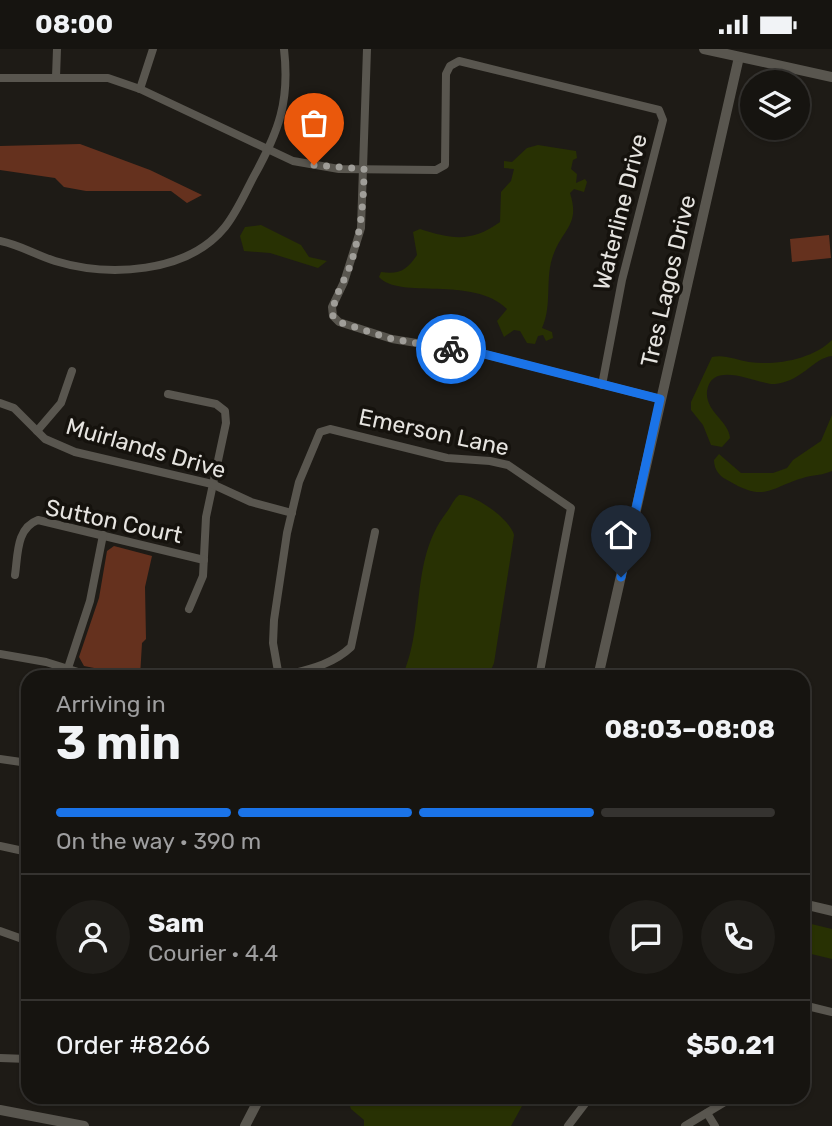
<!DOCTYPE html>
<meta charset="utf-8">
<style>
:root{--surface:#161410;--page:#1f1d19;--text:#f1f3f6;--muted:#9e9e9f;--line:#353330;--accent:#1a73e8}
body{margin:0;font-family:Rubik,sans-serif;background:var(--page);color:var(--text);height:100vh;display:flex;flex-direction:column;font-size:26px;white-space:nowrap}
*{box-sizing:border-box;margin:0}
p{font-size:23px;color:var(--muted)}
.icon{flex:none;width:38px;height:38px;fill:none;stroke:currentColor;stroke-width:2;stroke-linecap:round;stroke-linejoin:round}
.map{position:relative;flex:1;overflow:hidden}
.drawer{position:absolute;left:21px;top:621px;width:789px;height:434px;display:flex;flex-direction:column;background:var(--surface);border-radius:21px;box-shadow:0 2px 5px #0004,0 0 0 2px var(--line)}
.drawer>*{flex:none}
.controls{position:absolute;left:740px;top:21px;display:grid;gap:14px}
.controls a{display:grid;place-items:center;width:70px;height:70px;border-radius:50%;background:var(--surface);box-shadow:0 2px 5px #0004,0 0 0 2px var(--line);font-size:35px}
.pin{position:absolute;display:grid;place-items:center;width:60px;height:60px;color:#fff;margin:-72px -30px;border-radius:50% 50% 50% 0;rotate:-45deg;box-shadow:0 0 7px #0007}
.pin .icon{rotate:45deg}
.courier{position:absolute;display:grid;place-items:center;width:70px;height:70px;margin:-35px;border:5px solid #1a73e8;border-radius:50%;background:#fff;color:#222;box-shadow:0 2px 9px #0007}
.head em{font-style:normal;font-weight:700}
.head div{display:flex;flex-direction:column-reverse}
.head{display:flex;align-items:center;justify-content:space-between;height:119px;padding:0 35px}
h1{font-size:46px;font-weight:700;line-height:52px}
.bar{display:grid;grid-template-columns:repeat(4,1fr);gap:10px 7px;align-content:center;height:84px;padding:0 35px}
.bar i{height:9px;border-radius:5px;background:var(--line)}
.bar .selected{background:var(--accent)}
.bar p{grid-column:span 4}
.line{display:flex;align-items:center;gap:18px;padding:0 35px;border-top:2px solid var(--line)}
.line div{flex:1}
.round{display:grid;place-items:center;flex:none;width:74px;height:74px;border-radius:37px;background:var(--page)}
.status{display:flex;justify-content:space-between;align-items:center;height:49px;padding:0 35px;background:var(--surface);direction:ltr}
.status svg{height:19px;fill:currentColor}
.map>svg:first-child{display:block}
</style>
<div class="status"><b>08:00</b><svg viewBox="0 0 49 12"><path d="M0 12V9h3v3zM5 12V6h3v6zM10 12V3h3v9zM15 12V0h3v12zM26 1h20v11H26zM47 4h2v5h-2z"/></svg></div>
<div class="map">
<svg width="832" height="1077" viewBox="0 0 832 1077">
<rect width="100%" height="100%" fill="#1e1b16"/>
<g fill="#65311e">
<polygon points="80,95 150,121 202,146 187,154 171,142 86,142 64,138 55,129 0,121 0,97"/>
<polygon points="829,186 831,209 792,213 790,190"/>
<polygon points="114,497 152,507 145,538 146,590 142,594 140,628 84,617 79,608 99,549 107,502"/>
</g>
<g fill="#283103">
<path d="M538 96 576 102 577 109 573 111 571 120 577 125 576 134 585 130 587 133 584 143 574 140 570 144C580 175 564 179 554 204 544 228 553 255 542 279L552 283 553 289 546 292 543 286 538 287 535 295 527 294 520 282 514 281 504 288 497 272 507 260C473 226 399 251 379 228L381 223C399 226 407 221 417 206L413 183 420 180C451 190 471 194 500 173L501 143 511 132 514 120 504 119V112L512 113 527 99Z"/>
<polygon points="261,176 301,196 309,208 327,212 318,219 270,204 244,202 240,187 245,178"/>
<path d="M832 291V307C813 309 803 332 775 335 761 337 712 309 707 342 705 363 729 372 730 389L722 398 711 396 703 376 691 361V353L712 308C724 305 737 311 749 313 776 317 813 310 832 291Z"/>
<path d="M832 366V422C823 426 815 426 806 428 770 438 766 454 729 432 720 428 714 421 714 411L719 405 741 424H773L787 419 793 411 821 392Z"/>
<path d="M459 446C474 444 511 471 514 486L494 614 488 628H402C426 575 409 513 446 464 451 458 453 451 459 446Z"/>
<polygon points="803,873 832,880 832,910 803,903"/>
<polygon points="347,1048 527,1048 511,1077 364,1077 364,1071 351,1060"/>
</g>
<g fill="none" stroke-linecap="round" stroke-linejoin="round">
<g stroke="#59564f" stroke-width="8">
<polyline points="367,0 361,179 344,233 332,258 333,267 339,273 392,290 484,305 660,350"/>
<polyline points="56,28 57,0"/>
<polyline points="0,29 108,29 140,40 293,112 339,120 436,121 445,116 446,25 450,17 459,12 659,61 663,71 622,231 602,336"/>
<polyline points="140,40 153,0"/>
<path d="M0 192C20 196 36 206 55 212 108 228 187 225 225 178 237 163 245 144 254 127 279 82 290 52 284 0"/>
<polyline points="168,345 216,355 225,362 226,374 206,468 203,527 189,560"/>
<polyline points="0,354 14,359 45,390 75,403 212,435 251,453 292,464"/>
<polyline points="37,382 61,354 72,322"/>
<path d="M15 526C18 506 16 479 38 471L204 511"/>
<polyline points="0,605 46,613 94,628"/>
<polyline points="68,619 90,552 103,486"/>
<polyline points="279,628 273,594 274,571 287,484 299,433 320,383 330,380 447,409 490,412 508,416 571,459 539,628"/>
<path d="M279 628C305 621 331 617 351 598L375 483"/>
<polyline points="0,710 28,714"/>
<polyline points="0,797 28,803"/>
<polyline points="0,882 28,892"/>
<polyline points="803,956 832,963"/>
<polyline points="0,1009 28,1010"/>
<polyline points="707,1064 715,1077"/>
<polyline points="568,1077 590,1048"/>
<polyline points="685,1077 733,1048"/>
</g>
<g stroke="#59564f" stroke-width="10">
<polyline points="598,628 739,8"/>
<polyline points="803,855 832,862"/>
<polyline points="0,1061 84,1077"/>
<polyline points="245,1077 260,1048"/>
</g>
<polyline stroke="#59564f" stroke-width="10" points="704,0 832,28"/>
</g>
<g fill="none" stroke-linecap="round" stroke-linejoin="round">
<path stroke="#a09e99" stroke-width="7" stroke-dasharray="0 12.6" d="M314 116 364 120C364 151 361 181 352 211 347 229 332 248 333 267L339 273 392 290 451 300"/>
<polyline stroke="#1a73e8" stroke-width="9" points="451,300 484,305 660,350 621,528"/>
</g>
<g text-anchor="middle" stroke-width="7" stroke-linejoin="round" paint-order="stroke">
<g font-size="23" fill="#e6e4e0" stroke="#15120d">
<text transform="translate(620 163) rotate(-76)" y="8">Waterline Drive</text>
<text transform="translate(668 232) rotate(-77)" y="8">Tres Lagos Drive</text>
<text transform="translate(434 383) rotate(12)" y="8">Emerson Lane</text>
<text transform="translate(146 399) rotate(16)" y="8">Muirlands Drive</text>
<text transform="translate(114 472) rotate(12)" y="8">Sutton Court</text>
</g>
</g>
</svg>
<div class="controls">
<a><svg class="icon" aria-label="layers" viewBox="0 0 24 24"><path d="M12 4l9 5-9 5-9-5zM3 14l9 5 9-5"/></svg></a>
</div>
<div class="pin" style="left:314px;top:116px;background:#ea580c"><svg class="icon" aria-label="bag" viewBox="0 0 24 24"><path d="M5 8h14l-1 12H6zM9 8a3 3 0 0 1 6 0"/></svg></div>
<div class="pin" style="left:621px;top:528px;background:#1f2937"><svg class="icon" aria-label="home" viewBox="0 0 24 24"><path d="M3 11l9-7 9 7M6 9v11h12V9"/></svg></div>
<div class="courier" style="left:451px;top:300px"><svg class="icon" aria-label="bike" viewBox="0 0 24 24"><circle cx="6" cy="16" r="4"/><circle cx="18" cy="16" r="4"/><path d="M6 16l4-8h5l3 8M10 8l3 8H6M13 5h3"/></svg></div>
<section class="drawer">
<div class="head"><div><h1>3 min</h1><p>Arriving in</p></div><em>08:03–08:08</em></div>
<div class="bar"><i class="selected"></i><i class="selected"></i><i class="selected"></i><i></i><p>On the way · 390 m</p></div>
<div class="line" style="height:126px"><a class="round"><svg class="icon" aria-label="person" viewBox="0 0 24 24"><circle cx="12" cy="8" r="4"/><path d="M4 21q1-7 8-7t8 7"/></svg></a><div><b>Sam</b><p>Courier · 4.4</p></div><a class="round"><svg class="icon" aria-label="chat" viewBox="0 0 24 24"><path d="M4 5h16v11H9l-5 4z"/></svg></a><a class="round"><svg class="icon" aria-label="phone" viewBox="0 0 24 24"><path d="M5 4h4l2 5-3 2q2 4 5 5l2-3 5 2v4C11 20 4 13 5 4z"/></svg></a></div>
<div class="line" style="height:91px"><div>Order #8266</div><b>$50.21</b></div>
</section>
</div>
